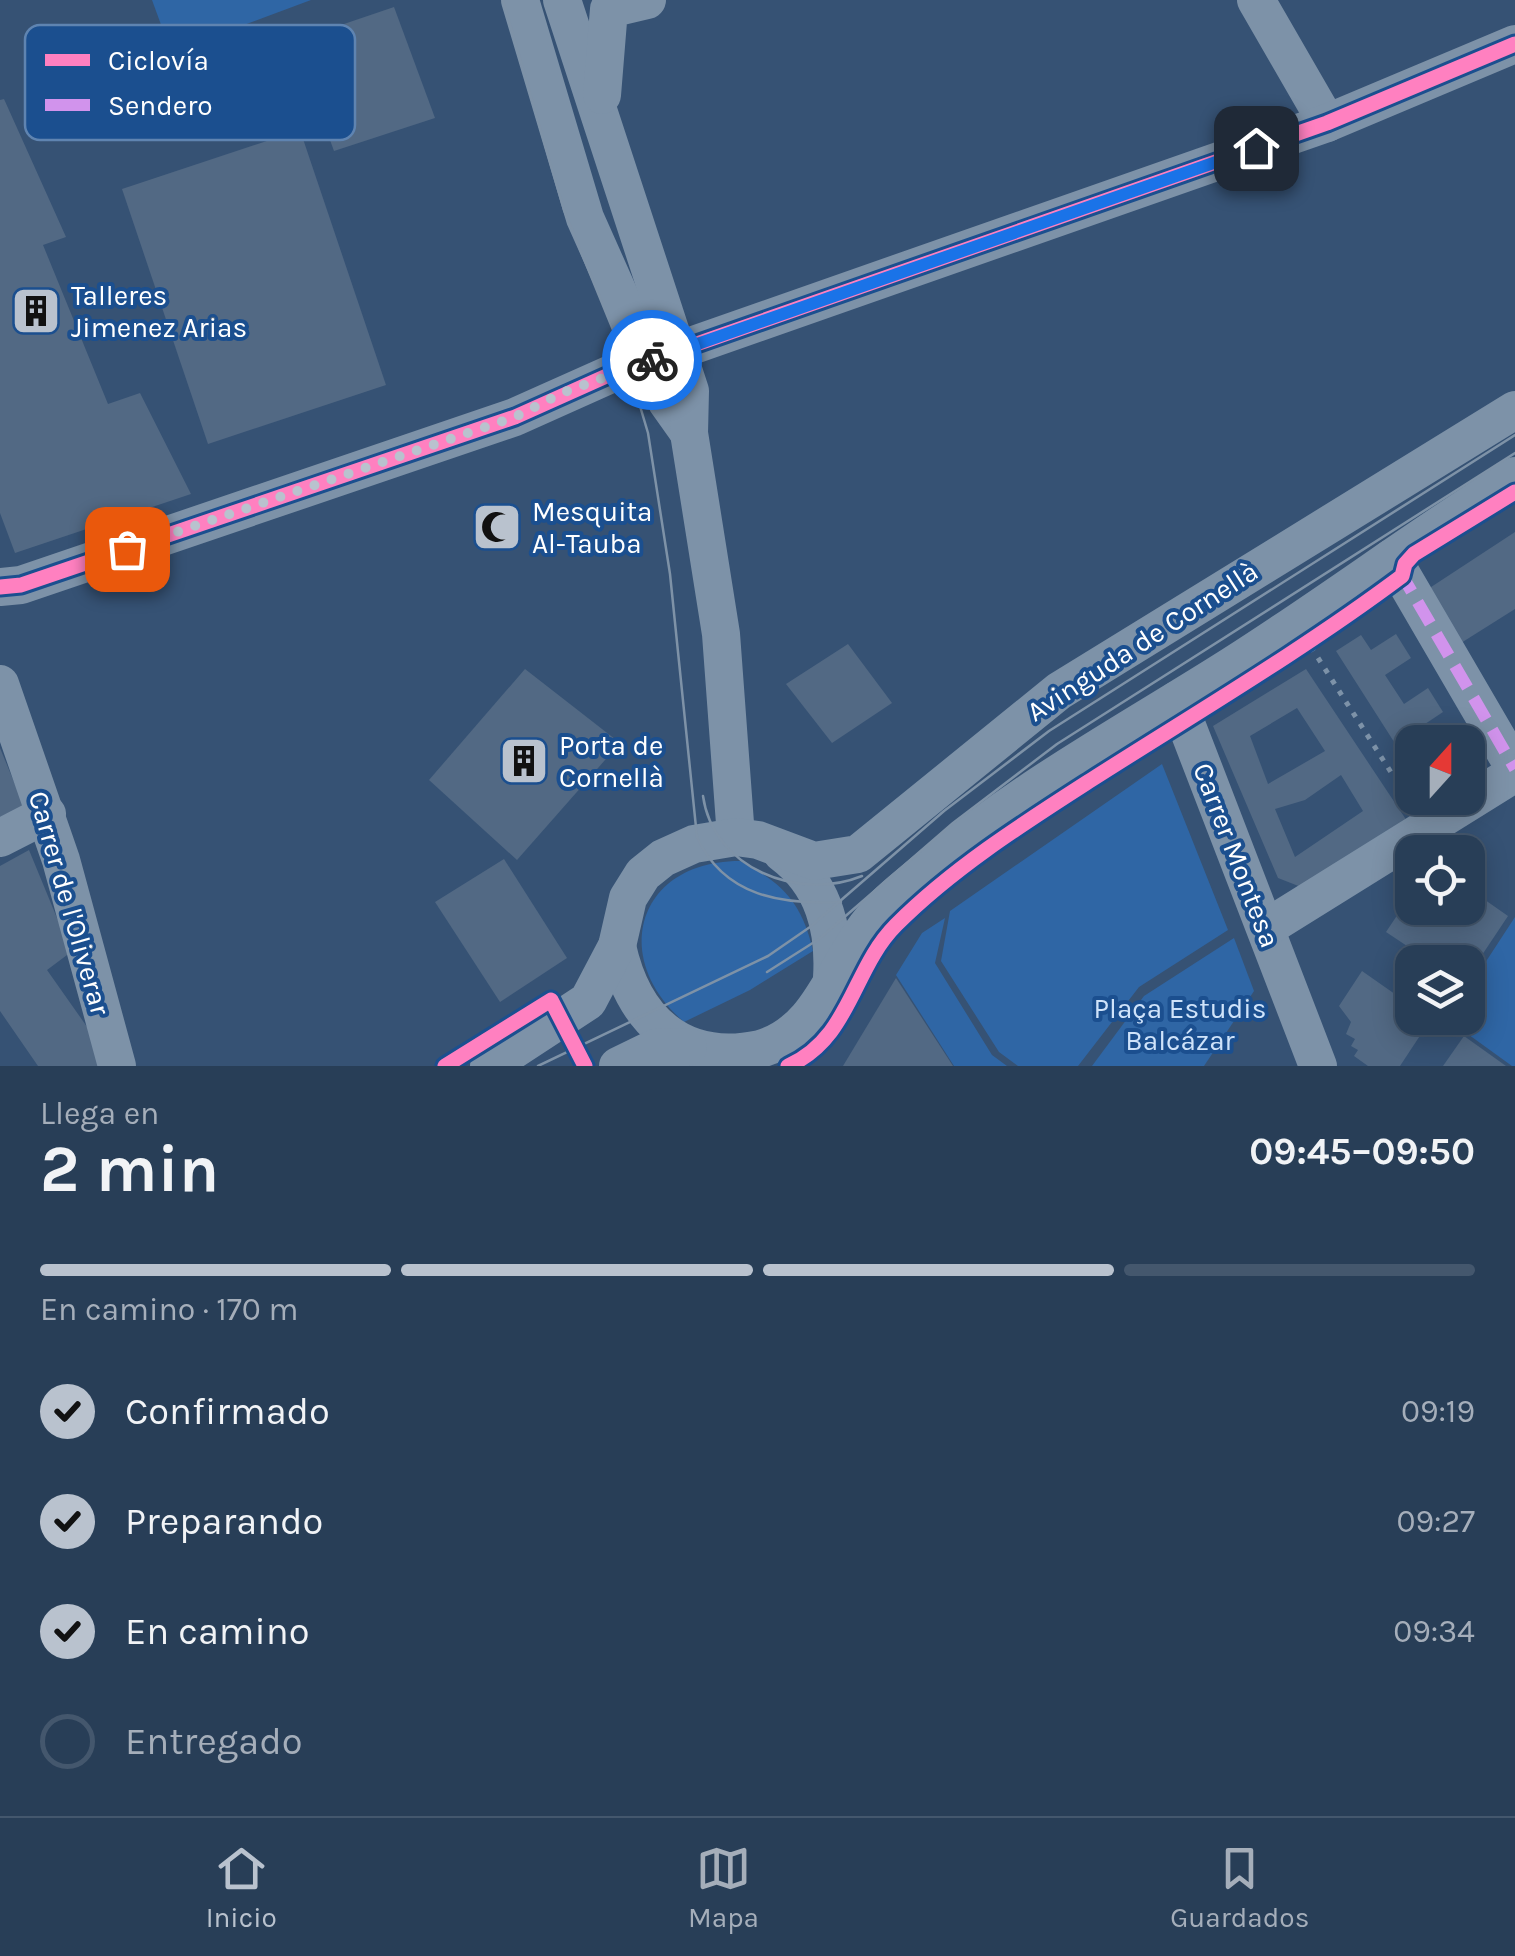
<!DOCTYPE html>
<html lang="es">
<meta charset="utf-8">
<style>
:root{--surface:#283e57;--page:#30455d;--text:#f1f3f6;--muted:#a5aeba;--line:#44576d;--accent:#b9c2ce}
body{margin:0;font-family:Karla,sans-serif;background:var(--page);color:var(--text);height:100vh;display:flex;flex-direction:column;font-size:38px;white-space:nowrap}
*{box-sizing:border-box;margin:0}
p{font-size:32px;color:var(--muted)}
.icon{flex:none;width:55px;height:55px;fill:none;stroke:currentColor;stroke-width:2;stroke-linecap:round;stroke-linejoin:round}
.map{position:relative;height:1066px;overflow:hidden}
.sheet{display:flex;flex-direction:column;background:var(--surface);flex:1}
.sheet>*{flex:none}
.needle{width:65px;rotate:21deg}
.tools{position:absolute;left:1395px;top:725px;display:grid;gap:20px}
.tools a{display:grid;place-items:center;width:90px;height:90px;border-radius:20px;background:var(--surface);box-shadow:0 5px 25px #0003,0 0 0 2px var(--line);font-size:50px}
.pin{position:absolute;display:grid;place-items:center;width:85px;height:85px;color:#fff;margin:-42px;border-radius:20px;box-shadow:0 5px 15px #0006}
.courier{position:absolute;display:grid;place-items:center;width:100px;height:100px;margin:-50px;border:8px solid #1a73e8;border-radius:50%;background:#fff;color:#222;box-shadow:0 2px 12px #0007}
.headline em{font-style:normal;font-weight:700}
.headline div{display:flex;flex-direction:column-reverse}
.headline{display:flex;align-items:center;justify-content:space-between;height:170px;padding:0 40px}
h1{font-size:65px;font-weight:700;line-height:75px}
.bar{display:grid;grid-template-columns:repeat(4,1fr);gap:15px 10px;align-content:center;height:120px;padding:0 40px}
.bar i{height:12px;border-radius:8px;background:var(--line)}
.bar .on{background:var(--accent)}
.bar p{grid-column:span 4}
ol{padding:0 40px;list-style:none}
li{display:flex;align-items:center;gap:30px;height:110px}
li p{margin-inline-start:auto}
li .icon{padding:10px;border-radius:50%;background:var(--accent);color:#111;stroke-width:4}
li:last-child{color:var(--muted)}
li i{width:55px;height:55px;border:5px solid var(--line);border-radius:50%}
.tab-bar{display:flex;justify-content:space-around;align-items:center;height:140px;border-top:2px solid var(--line);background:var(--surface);font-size:28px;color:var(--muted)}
.tab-bar a{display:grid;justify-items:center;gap:5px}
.tab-bar .on{color:var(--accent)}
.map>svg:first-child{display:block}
</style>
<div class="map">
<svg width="1515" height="1066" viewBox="0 0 1515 1066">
<rect width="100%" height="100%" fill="#365274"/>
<g fill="#2f66a5">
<polygon points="152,0 311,0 171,52"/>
<polygon points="1162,764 1228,930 1139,987 1078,1066 1018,1066 999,1052 941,961 950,911"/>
<path d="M740 861C783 883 802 903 813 951L750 990 684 1022C609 958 637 861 740 861Z"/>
<polygon points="1515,917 1515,1066 1512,1066 1447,1019 1468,1018 1468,989"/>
<polygon points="945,918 935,963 992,1055 1007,1066 954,1066 896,975 922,933"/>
<polygon points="1234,938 1254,991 1204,1066 1092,1066 1144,996"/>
</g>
<g fill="#526984" fill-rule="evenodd">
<polygon points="394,7 435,118 334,151 294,41"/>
<polygon points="4,99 66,237 43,245 108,404 140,393 191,494 15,553 0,513 0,100"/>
<polygon points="300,130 386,385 208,444 122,189"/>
<polygon points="1515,532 1515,609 1461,643 1425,591"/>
<polygon points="1396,634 1411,658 1385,675 1404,704 1428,688 1443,712 1419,728 1429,742 1412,742 1412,770 1336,651 1361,635 1371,650"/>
<polygon points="848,644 892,703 832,743 786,684"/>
<polygon points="525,669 620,743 517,860 429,780"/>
<path d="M1306 669 1407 821 1301 887 1278 878 1213 726ZM1297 708 1325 751 1268 784 1250 736ZM1341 775 1363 811 1295 857 1275 809 1305 800Z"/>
<polygon points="0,748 24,806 0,817"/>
<polygon points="29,850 71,952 47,970 109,1058 99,1066 38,1066 0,1011 0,866"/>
<polygon points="504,859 567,958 500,1002 435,902"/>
<polygon points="1412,893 1412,908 1468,908 1478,895 1508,916 1468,976 1468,962 1431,962 1439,950 1427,943 1419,954 1386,932"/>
<polygon points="1362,971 1412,1006 1412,1018 1431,1019 1400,1066 1368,1066 1354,1056 1358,1050 1351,1046 1355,1039 1346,1034 1351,1022 1339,1006"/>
<polygon points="896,978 953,1066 843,1066"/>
<polygon points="1464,1036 1506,1066 1443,1066"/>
</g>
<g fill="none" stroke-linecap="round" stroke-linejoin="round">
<polyline stroke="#7d92a8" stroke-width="5" stroke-dasharray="5 8" stroke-linecap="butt" points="1311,647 1410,802"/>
<g stroke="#7d92a8" stroke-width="38">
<polyline points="520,0 585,218 667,402 689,433"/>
<polyline points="562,0 690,391 689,433 721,634 736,837"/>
<polyline points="1256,0 1327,123"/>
<polyline points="602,95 609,9 647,0"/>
<polyline points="1392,558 1515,769"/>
<polyline points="0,587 21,585 515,417 611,374 1327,123 1515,44"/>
<polyline points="0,684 61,860 117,1066"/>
<polyline points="1177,700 1318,1066"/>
<polyline points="0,838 47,814"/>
<path d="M782 853C824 884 835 929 832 978"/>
<polyline points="1266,928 1515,773"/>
<path d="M617 946C633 1019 680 1066 760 1049 818 1033 833 970 866 927 885 901 913 882 937 861 1028 785 1134 728 1233 665 1329 604 1419 536 1515 476"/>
<polyline points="489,1066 588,1001 617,946 628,898 643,874 663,858 694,844 736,837 758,840 814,861 858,854 1059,691 1515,410"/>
<polyline points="618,1066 655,1048 688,1047"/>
</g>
<g stroke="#7e92a7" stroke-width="2.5">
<path d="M503 0 564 210 629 369 648 433 670 574 697 837C724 897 783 905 841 902"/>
<path d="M703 796C713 868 798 902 862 876"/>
<polyline points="767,972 819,939 953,823 1057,744 1515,453"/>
<polyline points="538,1066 768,956 810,927 944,811 1049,731 1515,435"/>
</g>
<polyline stroke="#d193ec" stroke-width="12" stroke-dasharray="25 12" stroke-linecap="butt" points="1399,570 1515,769"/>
<g stroke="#1b4f8f" stroke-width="21">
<g id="cycleway">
<polyline points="0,587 21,585 515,417 611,374 1327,123 1515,44"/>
<polyline points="445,1066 551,1000 585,1066"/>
<path d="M788 1066C851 1038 852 969 896 925 953 868 1024 823 1091 780 1196 713 1303 650 1402 576L1405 564 1414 554 1515 492"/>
</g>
</g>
<use href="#cycleway" stroke="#ff80c0" stroke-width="15"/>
</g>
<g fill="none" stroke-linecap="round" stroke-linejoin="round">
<polyline stroke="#b9c2ce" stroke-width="10" stroke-dasharray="0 18" points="127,549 515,417 562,393 652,360"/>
<polyline stroke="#1a73e8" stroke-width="12" points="652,360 1256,148"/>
</g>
<defs>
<g id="building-square" transform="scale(2.5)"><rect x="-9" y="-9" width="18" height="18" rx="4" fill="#b9c2ce" stroke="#1b4f8f"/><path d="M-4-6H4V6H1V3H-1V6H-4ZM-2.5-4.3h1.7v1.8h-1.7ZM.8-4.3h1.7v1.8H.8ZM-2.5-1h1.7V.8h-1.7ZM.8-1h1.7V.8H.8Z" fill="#111"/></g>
<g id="mosque-square" transform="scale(2.5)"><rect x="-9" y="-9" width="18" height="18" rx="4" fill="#b9c2ce" stroke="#1b4f8f"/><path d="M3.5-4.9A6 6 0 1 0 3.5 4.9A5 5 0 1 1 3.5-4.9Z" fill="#111"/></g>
</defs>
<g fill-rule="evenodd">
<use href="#building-square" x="36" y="311"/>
<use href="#mosque-square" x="497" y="527"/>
<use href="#building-square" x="524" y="761"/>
</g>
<g text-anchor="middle" stroke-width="8" stroke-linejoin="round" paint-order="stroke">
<g font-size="28" fill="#fff" stroke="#1b4f8f" text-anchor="start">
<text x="71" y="305">Talleres<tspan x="71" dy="32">Jimenez Arias</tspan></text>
<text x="532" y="521">Mesquita<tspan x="532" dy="32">Al-Tauba</tspan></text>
<text x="559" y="755">Porta de<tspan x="559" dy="32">Cornellà</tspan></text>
</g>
<g font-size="28" fill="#fff" stroke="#1b4f8f">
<text transform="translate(1142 641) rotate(-33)" y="10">Avinguda de Cornellà</text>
<text transform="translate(1237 855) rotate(69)" y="10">Carrer Montesa</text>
<text transform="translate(70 903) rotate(74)" y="10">Carrer de l'Oliverar</text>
</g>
<g font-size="28" fill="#cfe3fa" stroke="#1b4f8f">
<text x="1180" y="1018">Plaça Estudis<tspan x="1180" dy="32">Balcázar</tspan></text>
</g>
</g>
<rect x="25" y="25" width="330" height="115" rx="15" fill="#1b4f8f" stroke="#5f84b1" stroke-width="2.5"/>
<rect x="45" y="54" width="45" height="12" fill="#ff80c0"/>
<rect x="45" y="99" width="45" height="12" fill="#d193ec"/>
<g font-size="28" fill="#fff">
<text x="108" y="70">Ciclovía</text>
<text x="108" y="115">Sendero</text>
</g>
</svg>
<div class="tools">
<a><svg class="needle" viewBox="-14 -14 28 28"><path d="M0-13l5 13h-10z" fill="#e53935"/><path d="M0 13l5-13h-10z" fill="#a5aeba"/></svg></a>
<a><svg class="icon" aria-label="locate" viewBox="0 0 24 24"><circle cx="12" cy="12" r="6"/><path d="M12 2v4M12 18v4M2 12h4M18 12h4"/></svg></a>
<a><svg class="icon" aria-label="layers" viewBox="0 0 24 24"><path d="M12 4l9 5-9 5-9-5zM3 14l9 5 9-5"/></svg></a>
</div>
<div class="pin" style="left:127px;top:549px;background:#ea580c"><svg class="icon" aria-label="bag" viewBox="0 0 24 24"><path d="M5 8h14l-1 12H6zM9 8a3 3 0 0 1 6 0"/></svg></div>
<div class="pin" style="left:1256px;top:148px;background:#1f2937"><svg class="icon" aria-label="home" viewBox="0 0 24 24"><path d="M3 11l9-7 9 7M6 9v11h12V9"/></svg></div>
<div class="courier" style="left:652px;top:360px"><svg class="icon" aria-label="bike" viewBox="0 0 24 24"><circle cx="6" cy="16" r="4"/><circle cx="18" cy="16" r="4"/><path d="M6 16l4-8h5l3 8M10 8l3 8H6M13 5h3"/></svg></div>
</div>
<section class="sheet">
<div class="headline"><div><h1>2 min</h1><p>Llega en</p></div><em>09:45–09:50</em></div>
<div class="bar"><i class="on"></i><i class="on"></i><i class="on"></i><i></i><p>En camino · 170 m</p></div>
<ol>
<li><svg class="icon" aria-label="check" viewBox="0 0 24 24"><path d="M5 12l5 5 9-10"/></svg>Confirmado<p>09:19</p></li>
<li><svg class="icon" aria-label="check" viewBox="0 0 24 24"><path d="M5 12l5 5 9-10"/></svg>Preparando<p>09:27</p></li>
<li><svg class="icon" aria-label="check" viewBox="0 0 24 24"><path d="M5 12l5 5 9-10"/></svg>En camino<p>09:34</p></li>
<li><i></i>Entregado</li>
</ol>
</section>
<nav class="tab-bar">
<a class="on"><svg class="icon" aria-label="home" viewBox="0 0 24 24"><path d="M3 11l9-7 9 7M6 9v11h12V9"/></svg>Inicio</a>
<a><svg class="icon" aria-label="map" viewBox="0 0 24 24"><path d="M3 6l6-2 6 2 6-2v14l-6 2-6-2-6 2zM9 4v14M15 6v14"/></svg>Mapa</a>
<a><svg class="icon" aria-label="saved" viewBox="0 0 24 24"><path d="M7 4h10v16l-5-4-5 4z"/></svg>Guardados</a>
</nav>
